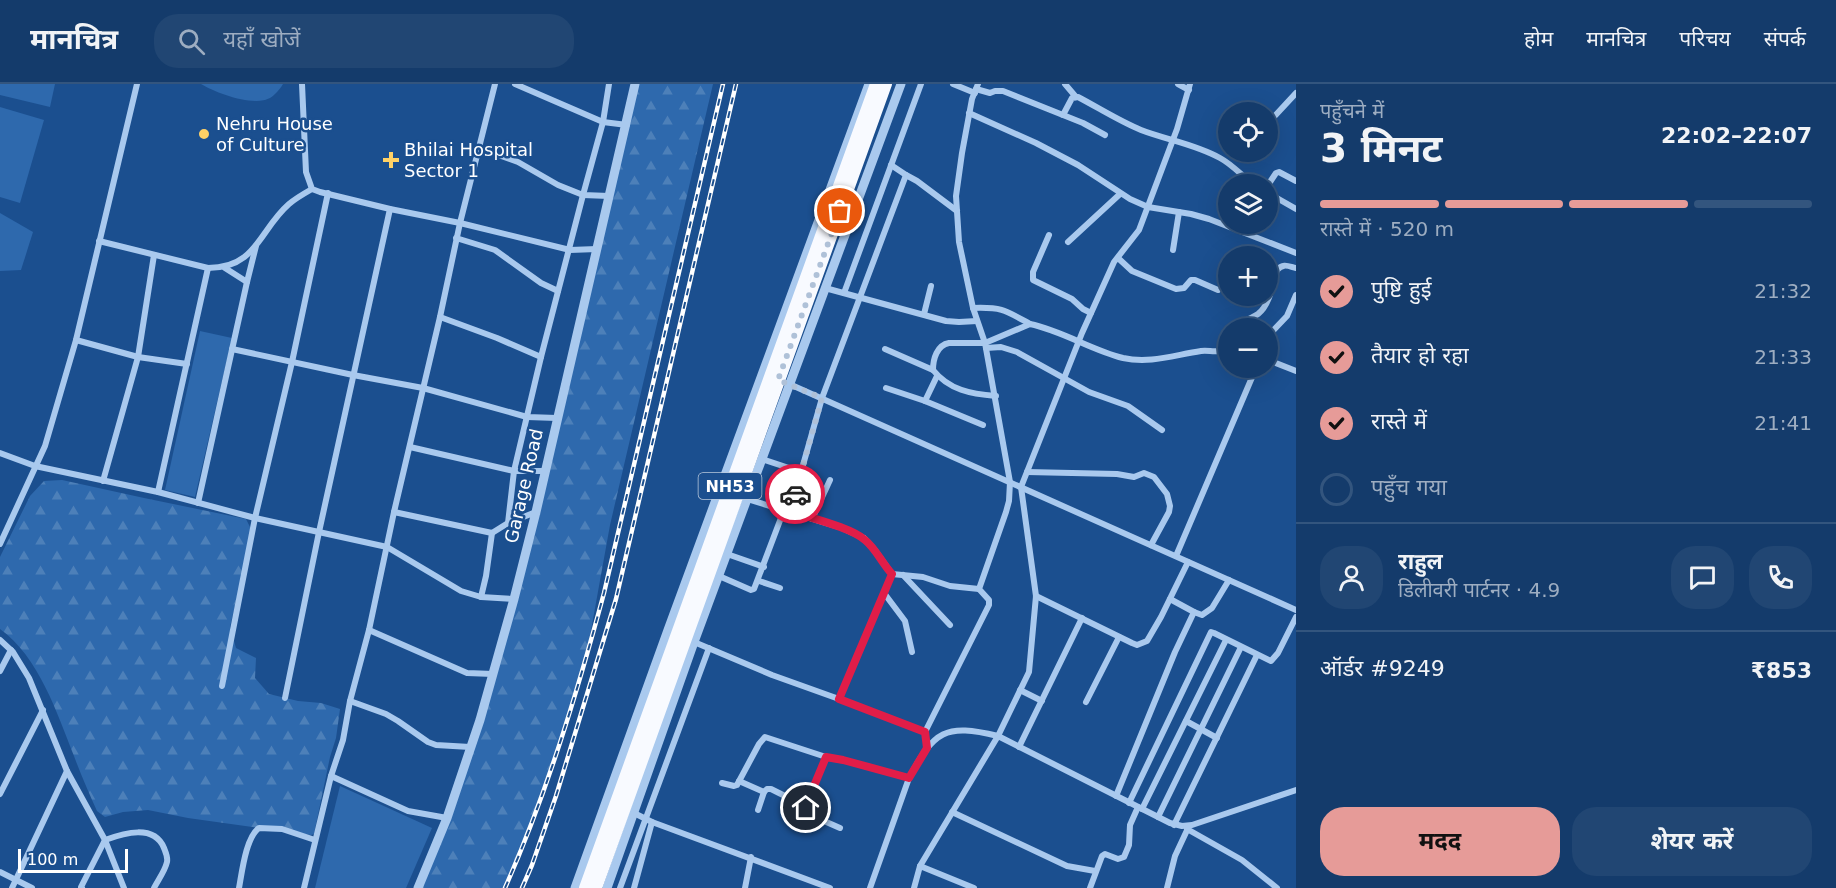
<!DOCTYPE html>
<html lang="hi">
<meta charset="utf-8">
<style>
:root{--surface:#143b6b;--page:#214673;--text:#f1f3f6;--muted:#9dadc1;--line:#33557e;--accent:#e69b98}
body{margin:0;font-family:"DejaVu Sans","Noto Sans Devanagari",sans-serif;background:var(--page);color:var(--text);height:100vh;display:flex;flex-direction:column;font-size:22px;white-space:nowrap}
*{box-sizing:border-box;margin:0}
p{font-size:20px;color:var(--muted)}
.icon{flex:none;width:33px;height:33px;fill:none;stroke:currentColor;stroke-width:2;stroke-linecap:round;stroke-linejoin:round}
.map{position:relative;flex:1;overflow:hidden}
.drawer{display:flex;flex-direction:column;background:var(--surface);width:540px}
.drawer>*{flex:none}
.fabs{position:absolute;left:1218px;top:18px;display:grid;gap:12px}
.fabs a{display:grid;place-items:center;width:60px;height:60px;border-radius:50%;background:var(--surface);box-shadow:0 6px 24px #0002,0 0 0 2px var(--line);font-size:30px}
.scale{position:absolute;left:18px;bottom:15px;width:110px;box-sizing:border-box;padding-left:6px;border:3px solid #fff;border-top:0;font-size:16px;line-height:21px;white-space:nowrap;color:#fff;-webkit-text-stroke:4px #1b4f8f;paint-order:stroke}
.pin{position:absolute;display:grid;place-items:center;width:51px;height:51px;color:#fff;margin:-26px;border:3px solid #fff;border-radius:50%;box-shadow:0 2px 6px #0007}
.courier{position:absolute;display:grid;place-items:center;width:60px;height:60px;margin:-30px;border:4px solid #e11d48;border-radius:50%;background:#fff;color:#222;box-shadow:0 2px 8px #0007}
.overview em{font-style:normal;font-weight:700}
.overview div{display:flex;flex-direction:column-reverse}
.overview{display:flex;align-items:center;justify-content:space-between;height:102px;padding:0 24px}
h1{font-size:39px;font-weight:700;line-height:45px}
.bar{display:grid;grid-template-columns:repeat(4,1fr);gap:9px 6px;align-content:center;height:72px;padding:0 24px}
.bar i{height:8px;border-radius:4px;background:var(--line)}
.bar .on{background:var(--accent)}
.bar p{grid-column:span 4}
.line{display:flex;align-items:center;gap:15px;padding:0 24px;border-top:2px solid var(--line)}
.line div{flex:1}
.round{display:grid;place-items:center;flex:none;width:63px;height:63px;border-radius:24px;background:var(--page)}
ol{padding:0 24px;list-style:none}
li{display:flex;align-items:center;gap:18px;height:66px}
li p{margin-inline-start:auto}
li .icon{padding:6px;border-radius:50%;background:var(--accent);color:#111;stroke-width:4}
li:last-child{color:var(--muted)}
li i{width:33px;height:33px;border:3px solid var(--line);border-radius:50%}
.action{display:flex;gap:12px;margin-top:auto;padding:12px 24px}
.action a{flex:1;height:69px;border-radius:24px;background:var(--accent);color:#111;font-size:24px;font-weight:700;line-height:69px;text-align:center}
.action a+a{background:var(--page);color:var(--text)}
header{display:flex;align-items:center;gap:36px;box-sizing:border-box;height:84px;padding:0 30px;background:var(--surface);border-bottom:2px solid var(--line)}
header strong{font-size:28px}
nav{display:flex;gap:33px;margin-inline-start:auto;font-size:21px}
.search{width:420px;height:54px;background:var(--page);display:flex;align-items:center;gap:15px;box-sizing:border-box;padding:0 21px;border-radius:24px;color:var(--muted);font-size:22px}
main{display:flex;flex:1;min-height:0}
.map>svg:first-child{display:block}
</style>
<header>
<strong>मानचित्र</strong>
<div class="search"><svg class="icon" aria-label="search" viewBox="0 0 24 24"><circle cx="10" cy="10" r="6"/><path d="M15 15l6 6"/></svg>यहाँ खोजें</div>
<nav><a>होम</a><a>मानचित्र</a><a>परिचय</a><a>संपर्क</a></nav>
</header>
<main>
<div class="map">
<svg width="1296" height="804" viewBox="0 0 1296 804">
<defs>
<pattern id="forest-firs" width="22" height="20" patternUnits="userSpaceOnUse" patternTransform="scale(1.5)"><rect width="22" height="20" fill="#2e69ad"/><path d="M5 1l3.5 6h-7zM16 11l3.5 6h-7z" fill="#4d80b9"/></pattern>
</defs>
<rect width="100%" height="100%" fill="#1b4f8f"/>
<g fill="url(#forest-firs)">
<polygon points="635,0 713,0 610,441 584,585 543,706 519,773 505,804 418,804 493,590"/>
<path d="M62 396 144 414 246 435 252 447 230 543 236 564 256 574 255 594 269 610 298 617 321 619 340 625 336 654 330 673 314 750 311 751 188 734 148 726 123 728 105 733 97 727C89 709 81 691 74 672 57 629 39 573 0 545V473L30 412 44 397Z"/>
</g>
<g fill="#2e69ad">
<polygon points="0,0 55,0 50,23 0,11"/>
<path d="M201 0H283C280 5 275 11 270 14 253 23 216 9 201 0Z"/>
<polygon points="0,23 44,36 20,119 0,113"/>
<polygon points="0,129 33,148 21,186 0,187"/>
<polygon points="200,247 232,254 195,413 165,406"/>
<polygon points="340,702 432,744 406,804 315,804"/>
</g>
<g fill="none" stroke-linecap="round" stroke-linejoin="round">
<g stroke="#a9c9ee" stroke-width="6">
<polyline points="302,0 306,88 312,105 320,108 390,125 460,139 570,166 597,165"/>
<polyline points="515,0 603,38 627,41"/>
<polyline points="953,0 975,9"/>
<polyline points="1065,0 1076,13"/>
<polyline points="1178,0 1189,6"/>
<path d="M976 5 990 9 995 7H1003L1063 31 1072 14 1078 13C1099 24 1119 37 1141 46 1167 56 1195 60 1220 74 1233 81 1242 92 1253 100"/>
<polyline points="969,29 1036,59 1078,81 1130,115 1148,123 1191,130 1209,135 1296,169"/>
<polyline points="1063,31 1083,39 1105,51"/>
<polyline points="1271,36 1296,9"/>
<polyline points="479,64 518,78 558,101 583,111 609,112"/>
<polyline points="891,81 906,91"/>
<polyline points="1268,101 1276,89 1279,88 1296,97"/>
<polyline points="1268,109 1296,125"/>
<polyline points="1049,151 1033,188 1033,196 1072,215 1083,225 1091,229"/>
<polyline points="456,154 495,166 541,199 558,207"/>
<path d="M99 157 208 184C257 184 259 146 289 120 296 114 305 109 312 105"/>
<polyline points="1068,158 1120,110"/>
<polyline points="1173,166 1179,128"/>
<polyline points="1118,174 1132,187 1176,205 1184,204 1191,196 1195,196 1218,206"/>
<polyline points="225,184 247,198"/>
<polyline points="825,204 946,237 959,238 977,237"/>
<polyline points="844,209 921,0"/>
<path d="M973 224C1002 223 1005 226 1030 240"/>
<polyline points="924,230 931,202"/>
<polyline points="440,233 497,254 541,273"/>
<path d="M1233 244C1240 238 1250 235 1258 230 1270 221 1273 199 1277 186 1283 179 1288 182 1296 184"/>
<polyline points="1268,252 1287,232 1296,211"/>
<polyline points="76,256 138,273 187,280"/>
<polyline points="986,264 1001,263 1017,268 1089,308 1128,322 1162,346"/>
<polyline points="232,265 353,291 423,304 527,333 557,334"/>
<polyline points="885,265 933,286"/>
<polyline points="1268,276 1296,287"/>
<polyline points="787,299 1296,526"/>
<polyline points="886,304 925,317 983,341"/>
<path d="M996 312C971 310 949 306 933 286 933 275 937 261 949 259H985L1030 240C1063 247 1091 266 1123 274 1150 280 1174 271 1201 267 1207 266 1213 268 1219 267L1225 261 1228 250"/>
<polyline points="925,317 937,292"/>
<polyline points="410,363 514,387 545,387"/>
<polyline points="0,369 35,382 158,408 255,434 387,463 461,507 481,513 514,515"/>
<polyline points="762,375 801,388"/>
<polyline points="1027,388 1117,390 1134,393 1144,389 1154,393 1167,410 1170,422 1169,428 1151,461"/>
<polyline points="103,397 138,273 154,171"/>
<polyline points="158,408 208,184"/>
<polyline points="747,415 842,444 864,454 874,465 892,490 923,493 950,502 979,505"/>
<polyline points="198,419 247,198 256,162"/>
<polyline points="790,427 822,314 906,91 917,97 957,127"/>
<polyline points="394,428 492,449 508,439 536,428"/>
<polyline points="812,435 830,396"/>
<polyline points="508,439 514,387 541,273 583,111 603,38 609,0"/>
<polyline points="0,460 45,362 76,256 137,0"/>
<polyline points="727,470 764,483"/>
<polyline points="1176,472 1256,284"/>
<polyline points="903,491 950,541"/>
<polyline points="719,492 751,506 754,505 784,426"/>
<polyline points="759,497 780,504"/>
<polyline points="884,509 905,537 912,568"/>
<polyline points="1036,512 1132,559 1137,561 1147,557 1161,533 1188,478"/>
<polyline points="481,513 486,492 492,449"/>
<polyline points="1170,515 1194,528"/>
<polyline points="369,546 467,589 493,590"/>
<polyline points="0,556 13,568 29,594 67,687 105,756 124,804"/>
<polyline points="694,558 772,591 839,615 925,648 989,521 989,516 979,505 1006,428 1009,417 1010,398 985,259 973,224 959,158 956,112 962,69 972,15 978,0"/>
<polyline points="0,587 11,566"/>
<polyline points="222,602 255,434 292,278 328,109"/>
<polyline points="1020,606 1042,617"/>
<polyline points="285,614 319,448 390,125"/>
<polyline points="839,615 892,490"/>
<polyline points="350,617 386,630 398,637 428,658 436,661 470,663"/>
<polyline points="1086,618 1119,553"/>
<polyline points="1186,637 1217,654"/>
<polyline points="1019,663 1082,534"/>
<polyline points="331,692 408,727 447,734"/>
<polyline points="739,697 764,708"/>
<polyline points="722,699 734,702 737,701 759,660 765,653 826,673 843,676 909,694"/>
<polyline points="0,710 43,626"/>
<polyline points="1116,712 1175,568 1194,528 1202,531 1212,524 1229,496"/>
<polyline points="803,719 815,733 840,744"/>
<polyline points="1129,719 1211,548 1214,549 1271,577 1278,569 1296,533"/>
<polyline points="1142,725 1226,556"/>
<polyline points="758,726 764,708 767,705 771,705 795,717 805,718 809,714 826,673"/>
<polyline points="952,728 1067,782 1095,787"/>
<polyline points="634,729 652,738 830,804"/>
<polyline points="1158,733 1241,563"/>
<polyline points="1174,741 1257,571"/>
<polyline points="1187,745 1242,776 1277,804"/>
<polyline points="920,782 974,804"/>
<polyline points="0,788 32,804"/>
<polyline points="12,804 67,687"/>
<path d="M82 804 81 803 105 756C124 749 154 740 164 764 166 769 168 773 167 778 165 787 158 796 154 804"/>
<path d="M239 804C242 788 246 753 259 744L282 745 315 756"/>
<polyline points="304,804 331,692 343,656 350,617 369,546 394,428 440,233 460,139 495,0"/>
<polyline points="620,804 709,564"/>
<polyline points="634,804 652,738"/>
<polyline points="745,804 751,773"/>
<path d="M870 804 909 694C934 647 945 639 998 652L1170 739 1182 742 1192 741 1296 706"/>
<polyline points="914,804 920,782 998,652 1029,588 1036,512 1021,403 1082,249 1114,178 1139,146 1177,45 1190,0"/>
<polyline points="1090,804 1102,772 1105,770 1118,775 1124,773 1129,761 1130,741 1138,723"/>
<polyline points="1167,804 1175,772 1189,742"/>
</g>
<g stroke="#a9c9ee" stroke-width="9">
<polyline points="418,804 447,734 480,636 514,515 536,428 635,0"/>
<polyline points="575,804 668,546 869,0"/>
<polyline points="607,804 694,558 901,0"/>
</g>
<g stroke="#f8faff" stroke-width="12">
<polyline points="585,804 876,0"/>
<polyline points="596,804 886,0"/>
</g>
<g stroke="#fff" stroke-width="4.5">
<g id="rail">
<path d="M505 804C547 709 577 609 604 509L723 0"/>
<polyline points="522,804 532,781 556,712 616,515 736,0"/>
</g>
</g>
<use href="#rail" stroke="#1b4f8f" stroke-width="2" stroke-dasharray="7" stroke-linecap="butt"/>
</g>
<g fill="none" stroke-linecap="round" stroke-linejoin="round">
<polyline stroke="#afc1d8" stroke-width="6" stroke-dasharray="0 10.8" points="795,410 822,314 778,296 840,127"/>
<path stroke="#e11d48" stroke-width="8" d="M795 410 790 427C810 434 850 443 865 456 876 465 882 479 892 490L839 615 925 648 927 664 909 694 843 676 826 673 809 714 802 719 806 724"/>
</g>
<g fill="#ffd166" stroke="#1b4f8f" stroke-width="2">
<circle cx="204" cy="50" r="6"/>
<path d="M388 67h6v6h6v6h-6v6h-6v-6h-6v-6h6z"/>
</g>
<g text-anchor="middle" stroke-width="5" stroke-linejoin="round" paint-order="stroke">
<rect fill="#1b4f8f" stroke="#bbcadd" stroke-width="1.5" x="698.5" y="389" width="63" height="26" rx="4.5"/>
<g font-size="16" font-weight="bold" fill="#fff">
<text x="730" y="408">NH53</text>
</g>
<g font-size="18" fill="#fff" stroke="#1b4f8f" text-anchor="start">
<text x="216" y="46">Nehru House<tspan x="216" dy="21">of Culture</tspan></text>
<text x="404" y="72">Bhilai Hospital<tspan x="404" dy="21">Sector 1</tspan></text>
</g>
<g font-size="18" fill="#fff" stroke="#1b4f8f">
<text transform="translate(524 402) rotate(-77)" y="6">Garage Road</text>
</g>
</g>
</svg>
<div class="fabs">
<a><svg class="icon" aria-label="locate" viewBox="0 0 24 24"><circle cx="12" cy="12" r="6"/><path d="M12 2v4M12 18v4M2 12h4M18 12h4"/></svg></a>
<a><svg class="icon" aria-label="layers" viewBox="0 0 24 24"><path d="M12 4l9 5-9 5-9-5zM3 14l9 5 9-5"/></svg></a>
<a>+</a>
<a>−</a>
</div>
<div class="scale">100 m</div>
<div class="pin" style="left:840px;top:127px;background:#ea580c"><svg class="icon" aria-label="bag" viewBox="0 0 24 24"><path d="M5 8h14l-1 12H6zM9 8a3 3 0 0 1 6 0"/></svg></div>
<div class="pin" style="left:806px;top:724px;background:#1f2937"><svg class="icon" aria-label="home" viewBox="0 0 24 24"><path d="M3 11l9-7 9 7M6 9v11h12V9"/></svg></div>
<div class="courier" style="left:795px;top:410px"><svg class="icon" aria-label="car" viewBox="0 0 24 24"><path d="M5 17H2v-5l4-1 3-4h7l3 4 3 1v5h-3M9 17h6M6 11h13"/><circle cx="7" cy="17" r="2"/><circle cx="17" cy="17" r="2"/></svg></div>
</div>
<section class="drawer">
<div class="overview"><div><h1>3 मिनट</h1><p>पहुँचने में</p></div><em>22:02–22:07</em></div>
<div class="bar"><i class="on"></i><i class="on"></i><i class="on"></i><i></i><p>रास्ते में · 520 m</p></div>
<ol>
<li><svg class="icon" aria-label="check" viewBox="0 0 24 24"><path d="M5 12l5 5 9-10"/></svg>पुष्टि हुई<p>21:32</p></li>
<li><svg class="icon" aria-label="check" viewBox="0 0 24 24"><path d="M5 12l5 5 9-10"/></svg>तैयार हो रहा<p>21:33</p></li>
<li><svg class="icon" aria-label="check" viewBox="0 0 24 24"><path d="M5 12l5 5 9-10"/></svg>रास्ते में<p>21:41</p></li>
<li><i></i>पहुँच गया</li>
</ol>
<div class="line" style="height:108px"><a class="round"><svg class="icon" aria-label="person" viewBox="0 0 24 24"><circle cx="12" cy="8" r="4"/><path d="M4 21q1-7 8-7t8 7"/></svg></a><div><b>राहुल</b><p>डिलीवरी पार्टनर · 4.9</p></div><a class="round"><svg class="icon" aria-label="chat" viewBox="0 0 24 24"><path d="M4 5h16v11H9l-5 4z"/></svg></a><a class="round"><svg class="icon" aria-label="phone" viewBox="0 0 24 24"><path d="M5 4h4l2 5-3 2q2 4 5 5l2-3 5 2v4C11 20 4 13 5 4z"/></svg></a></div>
<div class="line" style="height:78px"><div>ऑर्डर #9249</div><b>₹853</b></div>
<div class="action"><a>मदद</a><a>शेयर करें</a></div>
</section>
</main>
